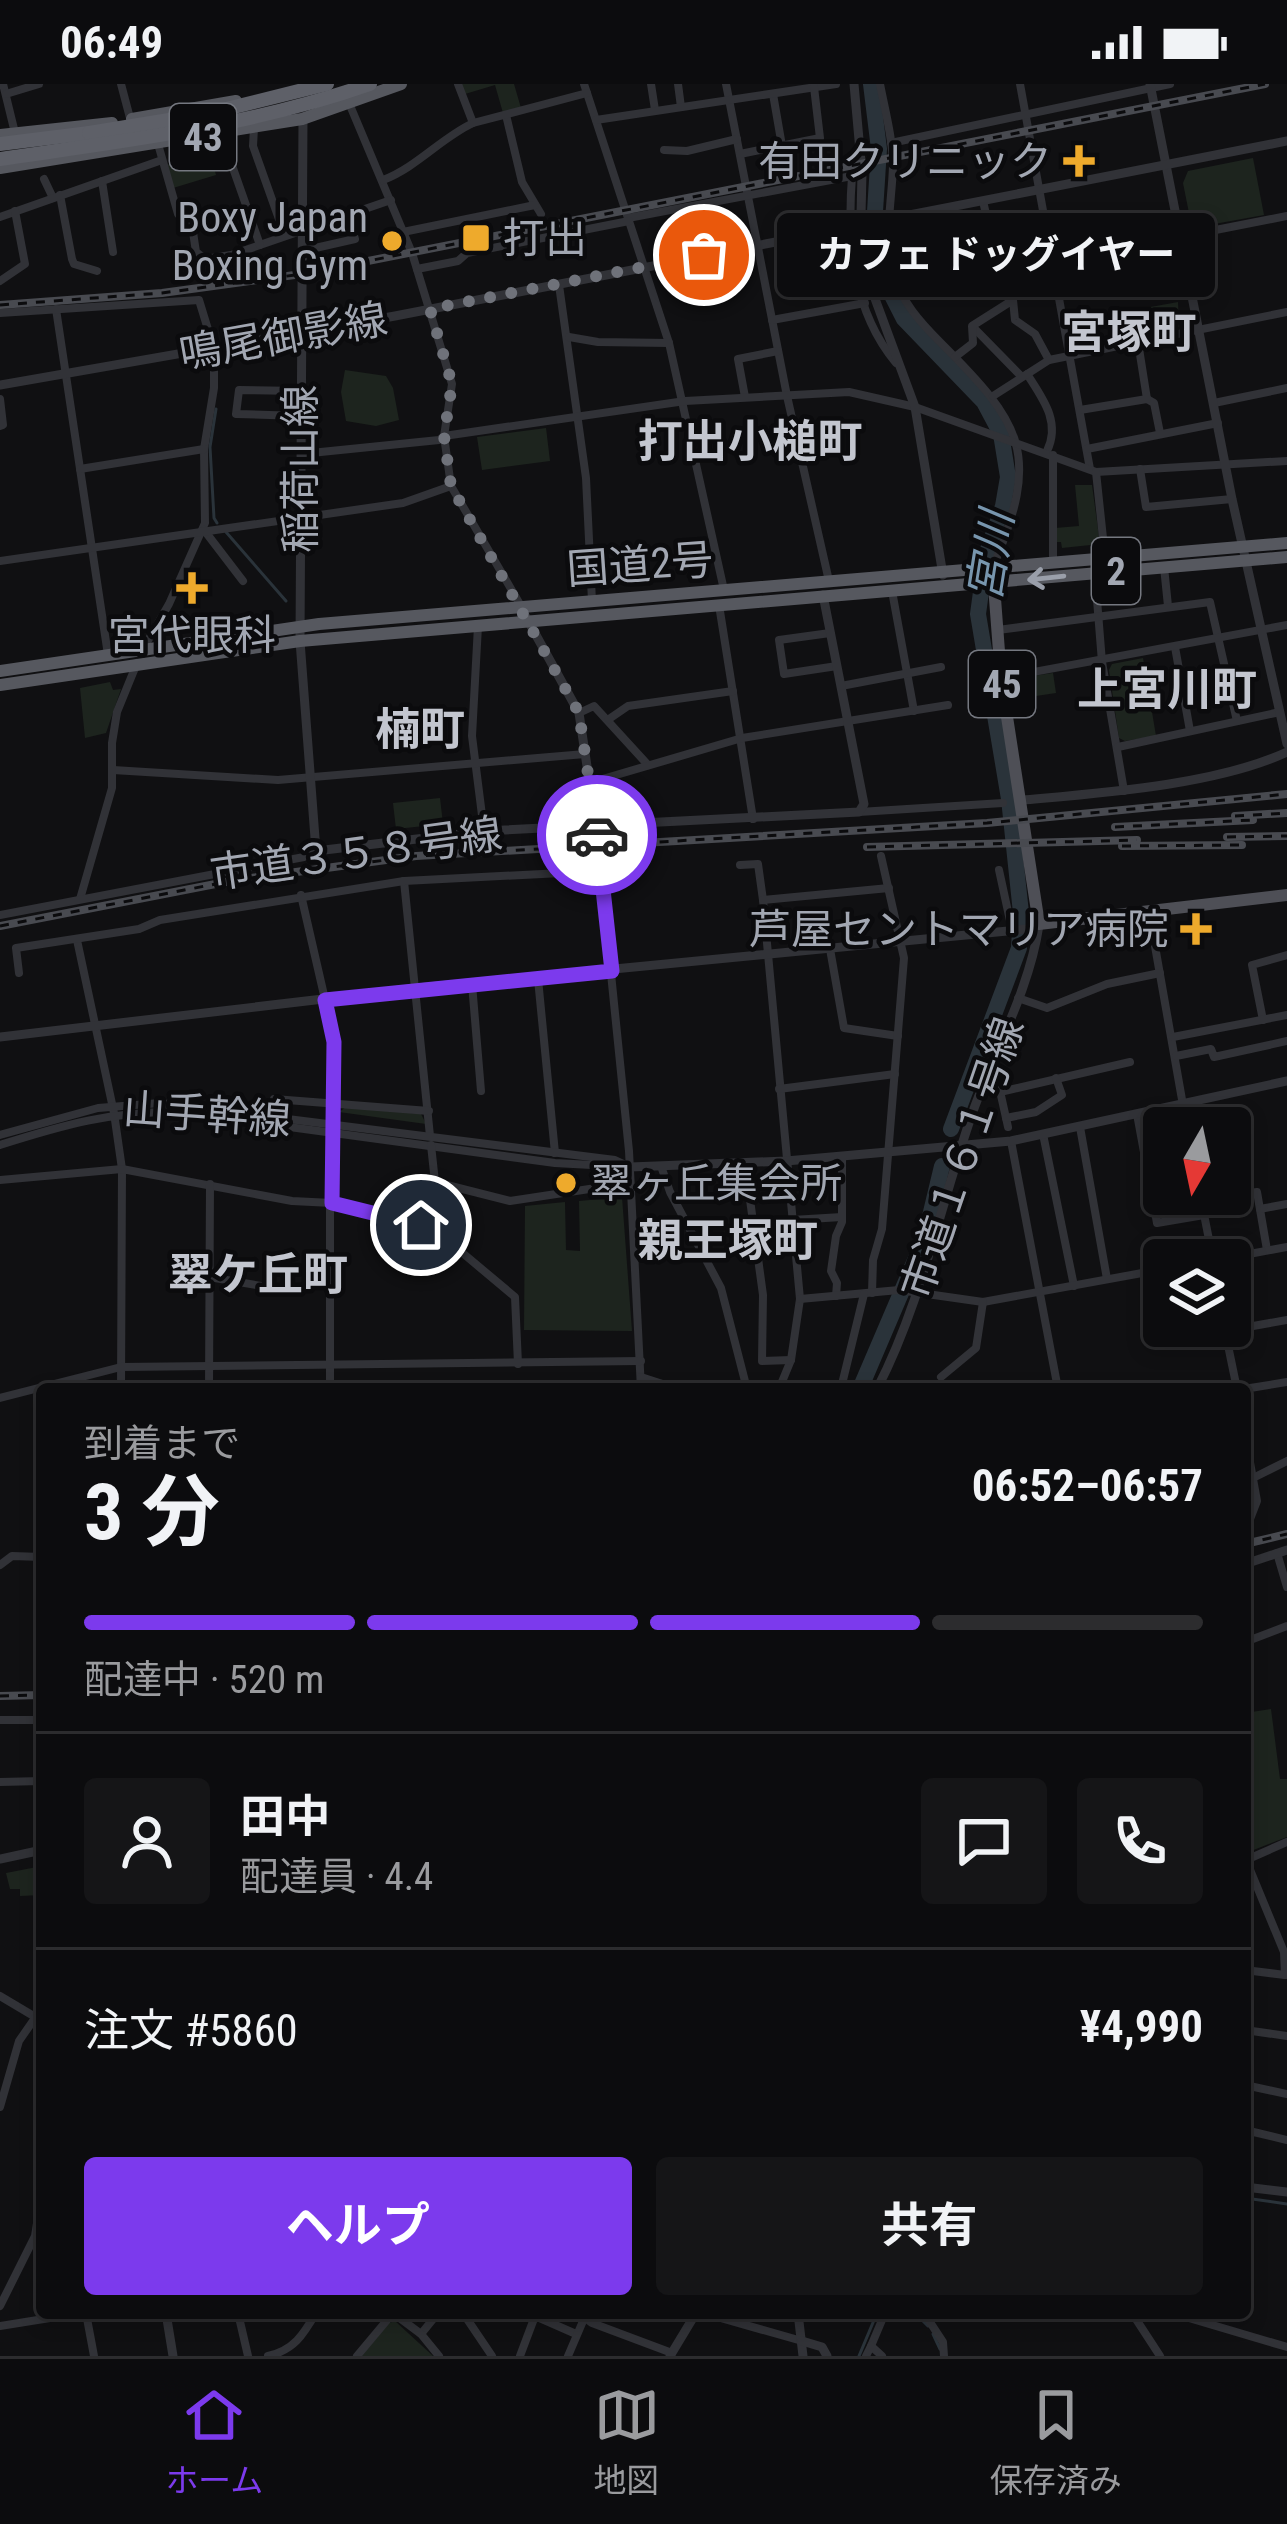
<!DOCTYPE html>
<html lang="ja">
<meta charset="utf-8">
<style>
:root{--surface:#0c0c0e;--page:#151517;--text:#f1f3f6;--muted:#9a9b9e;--line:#2c2c2e;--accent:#7c3aed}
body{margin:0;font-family:"Roboto Condensed","Noto Sans JP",sans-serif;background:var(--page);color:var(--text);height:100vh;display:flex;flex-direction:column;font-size:45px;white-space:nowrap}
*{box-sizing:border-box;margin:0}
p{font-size:39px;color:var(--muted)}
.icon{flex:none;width:66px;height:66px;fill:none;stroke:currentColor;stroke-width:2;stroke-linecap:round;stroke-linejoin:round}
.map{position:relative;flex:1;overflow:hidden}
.side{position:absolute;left:36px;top:1299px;width:1215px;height:936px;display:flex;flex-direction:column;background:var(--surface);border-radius:12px;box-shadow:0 6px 18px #0003,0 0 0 3px var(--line)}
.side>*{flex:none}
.needle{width:78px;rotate:189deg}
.fabs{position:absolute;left:1143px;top:1023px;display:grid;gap:24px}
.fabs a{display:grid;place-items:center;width:108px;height:108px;border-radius:12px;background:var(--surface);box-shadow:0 6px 18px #0003,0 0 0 3px var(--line);font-size:60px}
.pin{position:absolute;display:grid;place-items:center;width:102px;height:102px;color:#fff;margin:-51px;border:6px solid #fff;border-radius:50%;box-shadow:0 3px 12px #0007}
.courier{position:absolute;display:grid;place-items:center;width:120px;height:120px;margin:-60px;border:9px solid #7c3aed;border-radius:50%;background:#fff;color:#222;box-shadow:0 3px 15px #0007}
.bubble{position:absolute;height:84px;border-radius:12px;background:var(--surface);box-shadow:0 6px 18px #0003,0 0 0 3px var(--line);font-size:39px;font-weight:700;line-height:84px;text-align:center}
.summary em{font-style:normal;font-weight:700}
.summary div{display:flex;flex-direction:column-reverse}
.summary{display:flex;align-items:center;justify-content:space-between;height:204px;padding:0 48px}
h1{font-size:78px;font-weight:700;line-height:90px}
.bar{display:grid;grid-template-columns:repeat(4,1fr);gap:18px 12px;align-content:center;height:144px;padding:0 48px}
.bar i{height:15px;border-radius:9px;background:var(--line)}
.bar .on{background:var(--accent)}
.bar p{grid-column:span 4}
.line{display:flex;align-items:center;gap:30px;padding:0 48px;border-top:3px solid var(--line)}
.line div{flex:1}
.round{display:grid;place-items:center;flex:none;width:126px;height:126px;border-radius:12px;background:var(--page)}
.cta{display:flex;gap:24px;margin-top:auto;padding:24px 48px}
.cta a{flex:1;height:138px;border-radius:12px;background:var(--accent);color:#fff;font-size:48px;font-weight:700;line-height:138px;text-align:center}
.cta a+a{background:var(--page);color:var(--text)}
.status{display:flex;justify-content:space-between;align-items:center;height:84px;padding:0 60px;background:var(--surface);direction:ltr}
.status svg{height:33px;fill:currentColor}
.dock{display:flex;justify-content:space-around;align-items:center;height:168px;border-top:3px solid var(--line);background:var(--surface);font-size:33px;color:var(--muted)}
.dock a{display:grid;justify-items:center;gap:6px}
.dock .on{color:var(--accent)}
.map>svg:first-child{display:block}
</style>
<div class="status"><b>06:49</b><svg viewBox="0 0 49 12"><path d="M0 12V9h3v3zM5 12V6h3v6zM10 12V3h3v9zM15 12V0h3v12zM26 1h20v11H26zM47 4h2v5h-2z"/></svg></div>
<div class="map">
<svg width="1287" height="2272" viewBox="0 0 1287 2272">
<rect width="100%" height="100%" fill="#101012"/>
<g fill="#1d241e">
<polygon points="461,0 514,0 521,24 503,29 495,1 465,10"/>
<polygon points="211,73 216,91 173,104 166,81"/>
<polygon points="1253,74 1264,131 1192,144 1183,99 1188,87"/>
<polygon points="1178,218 1179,243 1139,250 1134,226"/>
<polygon points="345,286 386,292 393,304 399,336 376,342 346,337 341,308"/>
<polygon points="546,344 550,377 482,386 477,353"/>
<polygon points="1075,401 1092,401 1100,460 1062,464 1061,458 1056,458 1055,444 1079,442"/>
<polygon points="1143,574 1156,652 1125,657 1119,654 1109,586 1112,580"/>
<polygon points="1053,589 1056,609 1016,615 1013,595"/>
<polygon points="110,598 113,606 121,605 106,649 85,654 80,604"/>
<polygon points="440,714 443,740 396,745 393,719"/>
<polygon points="346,1023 421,1030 426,1040 339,1028"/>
<polygon points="622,1113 632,1247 524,1246 525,1122 565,1118 566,1166 580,1167 579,1117"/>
<polygon points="1271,1625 1280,1695 1287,1695 1287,1753 1251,1767 1245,1759 1245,1629"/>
<polygon points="42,1782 42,1811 20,1812 20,1805 10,1805 6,1789"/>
<polygon points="395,2237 433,2272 362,2272 389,2239"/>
</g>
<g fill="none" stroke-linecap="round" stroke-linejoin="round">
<g stroke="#2a333a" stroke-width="3">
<polyline points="216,325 210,363 214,434 217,439"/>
<polyline points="226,448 286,517"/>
<polyline points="1245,2114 1287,2120"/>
<polyline points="915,2229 928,2242"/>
<polyline points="933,2250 940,2265"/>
<polyline points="859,2272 877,2229"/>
</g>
<g stroke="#2a333a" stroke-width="16">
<polyline points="871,0 879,65 874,143 877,182 904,235 984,318 1001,350 1008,393 1003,422 986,471 978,530 1009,715 1021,829 1019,864 951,1045"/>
<polyline points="860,1305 925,1153 942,1082"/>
</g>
<g stroke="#313237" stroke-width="8">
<polyline points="3,0 15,49"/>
<polyline points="121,0 130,34"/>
<polyline points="458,0 473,39"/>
<polyline points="584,0 669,259 724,506"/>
<polyline points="651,0 655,26"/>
<polyline points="678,0 681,23"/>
<polyline points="726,0 787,312 829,497"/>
<path d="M880 0C885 26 893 55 893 82 892 117 883 156 894 191 902 218 920 238 940 258 1023 341 1041 369 993 483"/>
<polyline points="1020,0 1090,385"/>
<polyline points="6,10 39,0"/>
<polyline points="773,10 782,62"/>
<polyline points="349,19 412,169 452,300 444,352 451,402 521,522"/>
<polyline points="506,31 522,98 541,130"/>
<polyline points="596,36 836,0"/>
<polyline points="254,44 253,62 285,152"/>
<polyline points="891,59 1170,0"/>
<polyline points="158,60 178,130 193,148 196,168 205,175 231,171 391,116"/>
<polyline points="664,66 687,67 737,55"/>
<polyline points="227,67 260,161"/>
<polyline points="740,70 820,54 814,3"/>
<polyline points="44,95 53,114"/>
<path d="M383 96C417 83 441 54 473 39L587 9"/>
<polyline points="102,97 113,168"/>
<polyline points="60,111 72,175 74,180 97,187"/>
<polyline points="0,133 162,76"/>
<path d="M628 134 852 92C847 157 852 226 896 279"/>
<polyline points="403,148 535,121"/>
<polyline points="1180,153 1287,132"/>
<polyline points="302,167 355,155 348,131"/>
<polyline points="974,170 994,165 983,117"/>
<polyline points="417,185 458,177 467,169 629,137"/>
<polyline points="0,197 25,180 15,127"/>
<polyline points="559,201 586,394 592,517"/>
<polyline points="902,211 954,212"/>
<polyline points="56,225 108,571"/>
<polyline points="0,229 199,216 214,265 214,304 204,365 205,439 169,520 143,565"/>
<polyline points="772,236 865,219"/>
<polyline points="973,243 1022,293"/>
<polyline points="569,253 598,258 669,259"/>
<polyline points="955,273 973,259 972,242 1013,216 1015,236 1035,250 1049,276"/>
<path d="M1027 290C1043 315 1061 338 1047 367"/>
<polyline points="301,307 239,306 236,330 301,332"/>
<polyline points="993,312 1049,276 1287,228"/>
<polyline points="745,313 738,275 778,267"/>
<polyline points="0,315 3,341 0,342"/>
<polyline points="1147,315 1154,319 1160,349"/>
<polyline points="1214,319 1287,304"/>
<polyline points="1080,326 1147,315 1138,258"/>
<polyline points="1087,365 1218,339"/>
<polyline points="301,370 439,356 444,352 685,317 849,308 915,323 1096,388 1287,377"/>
<polyline points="80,385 204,365"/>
<polyline points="1140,385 1146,423 1232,415"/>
<polyline points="1096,388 1105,473"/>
<polyline points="204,446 243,497"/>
<polyline points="0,477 403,419 451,402"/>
<polyline points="1053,477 1053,371"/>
<polyline points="1164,483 1168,522"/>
<polyline points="1095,491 1102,578 1124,707"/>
<polyline points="892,507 914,627"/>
<polyline points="719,521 753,735"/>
<polyline points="478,542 472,652 484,747"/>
<polyline points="998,546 1210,518 1237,637"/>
<polyline points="830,549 779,556 784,590 837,582"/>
<polyline points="1175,563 1190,647"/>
<polyline points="1001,594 1287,541"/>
<polyline points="841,602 941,583"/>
<polyline points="579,629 594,622 648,681"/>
<polyline points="609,635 628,622 733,607"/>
<polyline points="1118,663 1280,628"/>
<polyline points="113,686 278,696 585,670"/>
<polyline points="589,699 742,654 948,621"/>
<polyline points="859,728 1003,719"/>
<polyline points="596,742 629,1067 641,1305"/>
<polyline points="740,781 758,780 763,816 800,1215 791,1276 779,1305"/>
<polyline points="999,786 1012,846"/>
<polyline points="404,797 430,1052"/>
<polyline points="301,811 335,959 330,1057 330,1305"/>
<polyline points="80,815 112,704 112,659 117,628 137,579"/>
<polyline points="763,816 889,804"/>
<polyline points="1149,828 1187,1044"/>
<polyline points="0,831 304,773 316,767"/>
<polyline points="77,856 114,1029 122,1085 121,1305"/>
<polyline points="830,865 844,944 898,952"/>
<polyline points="19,889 16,864 139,845 160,836 404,797 601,787"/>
<polyline points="538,895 555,1069"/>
<polyline points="472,900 481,1007"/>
<polyline points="1018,914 1047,924 1107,900 1160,889"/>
<polyline points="1263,936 1252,881 1287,871"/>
<polyline points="1173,953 1287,931"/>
<polyline points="1176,972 1211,965 1214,973 1287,957"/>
<polyline points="994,980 1008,1043"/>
<polyline points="779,1005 895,990"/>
<polyline points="1000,1008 1130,978"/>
<polyline points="274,1015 429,1027"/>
<polyline points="1137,1030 1157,1139 1204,1131"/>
<polyline points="1006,1034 1036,1028 1062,1011 1056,994"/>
<polyline points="1080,1043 1107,1195"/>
<polyline points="1043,1050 1074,1202"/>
<polyline points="0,1051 98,1024 160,1019 615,1076 630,1083"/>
<polyline points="1011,1057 1058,1305"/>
<path d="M0 1061C63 1041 112 1027 179 1028L555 1079 628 1083"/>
<polyline points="431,1061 435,1098 510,1117 629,1099"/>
<polyline points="745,1079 763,1211 762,1277 791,1276"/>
<polyline points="661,1082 670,1108 721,1204 747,1305"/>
<polyline points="0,1096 122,1085 292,1117 332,1119 434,1145 515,1213 518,1280"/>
<polyline points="1200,1110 1213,1176"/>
<polyline points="1201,1116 1257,1108 1267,1166"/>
<polyline points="1260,1125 1287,1120"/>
<polyline points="792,1136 842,1133"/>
<polyline points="1217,1176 1287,1163"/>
<polyline points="209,1193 285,1206"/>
<polyline points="872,1209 873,1176 882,1145 904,874 881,772"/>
<polyline points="836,1212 837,1199 831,1187 836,1152 842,1138 842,1072"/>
<polyline points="800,1215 899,1206 983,1218 1164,1185"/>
<polyline points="1224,1242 1237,1305"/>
<polyline points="1225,1247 1287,1236"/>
<polyline points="641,1293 678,1305"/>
<polyline points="941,1293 976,1264 983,1218"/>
<polyline points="843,1296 864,1210"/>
<polyline points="209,1305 210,1100"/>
<polyline points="1244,1305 1287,1298"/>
<polyline points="0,1314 121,1283 641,1277"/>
<polyline points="1245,1351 1257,1417 1245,1448"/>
<polyline points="1253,1394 1287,1377"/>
<polyline points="42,1413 42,1426"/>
<polyline points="1277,1469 1287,1503"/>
<polyline points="0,1481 12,1472 42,1473"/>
<polyline points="1245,1558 1287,1542"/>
<polyline points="0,1636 42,1636"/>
<polyline points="0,1698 42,1697"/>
<polyline points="1246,1776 1284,1868 1285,1891"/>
<polyline points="1246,1776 1287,1758"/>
<polyline points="1245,1886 1285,1891"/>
<polyline points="0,1912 42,1937"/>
<polyline points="1245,1946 1287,1952"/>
<polyline points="1245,2001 1287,2010"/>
<polyline points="0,2023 19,1957 35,1934"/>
<polyline points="1245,2046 1287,2056"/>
<polyline points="0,2222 35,2152 42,2108"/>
<polyline points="86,2229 94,2272"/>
<polyline points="238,2229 248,2272"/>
<polyline points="463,2229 492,2272"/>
<polyline points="703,2229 802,2257"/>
<polyline points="924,2229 943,2258 944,2272"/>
<polyline points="1132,2229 1160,2272"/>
<polyline points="1172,2229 1287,2263"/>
<polyline points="583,2232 592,2239 672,2269"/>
<polyline points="0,2242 81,2229"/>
<polyline points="421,2250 438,2229"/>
<polyline points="871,2262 885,2229"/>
<path d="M268 2272C294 2266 303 2251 316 2229"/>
<polyline points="357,2272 393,2229 421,2250 439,2272"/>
<polyline points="520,2272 535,2232 576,2250"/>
<polyline points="568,2272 586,2230"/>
<polyline points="866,2272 871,2262 882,2272"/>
</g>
<g stroke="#313237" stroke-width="9">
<polyline points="854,0 862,89 860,174 915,323 943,491"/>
<polyline points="1150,0 1232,415 1287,660"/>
<polyline points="303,34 300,557 316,767 484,747 859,728 864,720 823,511"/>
<polyline points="889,135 1287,57"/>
<polyline points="0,301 395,232 848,144"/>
<polyline points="526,533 579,629 596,742"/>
<path d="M1023 716C1101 709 1216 701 1287 668"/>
<polyline points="0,953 417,904 1038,844"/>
<polyline points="630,1083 786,1077 1011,1057 1287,997"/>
<path d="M877 1305C921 1220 940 1123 971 1033 993 969 1029 908 1039 841"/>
<polyline points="1245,1480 1287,1466"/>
<polyline points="0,1775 42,1766"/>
<polyline points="1245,2103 1287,2108"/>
<polyline points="166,2229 173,2272"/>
<polyline points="798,2229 803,2272"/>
<polyline points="802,2257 822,2263 827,2272"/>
<polyline points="670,2272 696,2229"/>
</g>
<polyline stroke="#4e4f56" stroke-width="12" points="993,488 1001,594 1039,840 1287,811"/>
<g stroke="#56585f" stroke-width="12">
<polyline points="132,35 236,17"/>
<polyline points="0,51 112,39"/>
<polyline points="0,84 302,35 401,0"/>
<polyline points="0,587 319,540 1287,459"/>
<polyline points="0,601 300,557 1287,473"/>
</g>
<polyline stroke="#5e6068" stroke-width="14" points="0,60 89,49"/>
<g stroke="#484a50" stroke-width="8">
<g id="rail">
<polyline points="0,221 162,209 302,190 1265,0"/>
<polyline points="1235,732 1287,729"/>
<polyline points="1115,743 1253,736"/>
<polyline points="1227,753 1287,752"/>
<polyline points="1122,762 1242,761"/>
<polyline points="867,763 1137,756"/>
<polyline points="0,842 236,796 416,772 987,739 1287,710"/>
<polyline points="1245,1460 1287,1450"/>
<polyline points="0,1612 42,1611"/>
</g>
</g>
<use href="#rail" stroke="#0b0b0d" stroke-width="3" stroke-dasharray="9" stroke-linecap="butt"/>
<polyline stroke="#313237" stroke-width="9" points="848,144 889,135"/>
<g stroke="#5e6068" stroke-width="14">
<polyline points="89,49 206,30 327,0"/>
<path d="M0 75C124 57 251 42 370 0"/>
</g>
</g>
<defs><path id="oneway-shaft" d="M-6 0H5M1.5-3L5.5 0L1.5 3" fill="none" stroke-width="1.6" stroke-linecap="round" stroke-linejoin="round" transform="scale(3)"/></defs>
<use stroke="#9a9faa" href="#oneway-shaft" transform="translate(1046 494) rotate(174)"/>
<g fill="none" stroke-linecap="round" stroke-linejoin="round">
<polyline stroke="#6f727a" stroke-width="12" stroke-dasharray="0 21.6" points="597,751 579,629 451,402 444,352 452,300 430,225 704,171"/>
<polyline stroke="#7c3aed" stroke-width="15" points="421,1141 332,1119 334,958 325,916 612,887 597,751"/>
</g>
<g fill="#eeaa2c" stroke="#0b0b0d" stroke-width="4.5">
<path d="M1073 59h12v12h12v12h-12v12h-12v-12h-12v-12h12z"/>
<rect x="461" y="139" width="30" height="30" rx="6"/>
<circle cx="392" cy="157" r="12"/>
<path d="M186 486h12v12h12v12h-12v12h-12v-12h-12v-12h12z"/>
<path d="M1190 827h12v12h12v12h-12v12h-12v-12h-12v-12h12z"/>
<circle cx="566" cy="1099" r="12"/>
</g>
<g text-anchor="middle" stroke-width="9" stroke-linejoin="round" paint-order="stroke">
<g fill="#0b0b0d" stroke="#757880" stroke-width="3">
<rect x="170" y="20" width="66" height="66" rx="9"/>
<rect x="1092" y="454" width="48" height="66" rx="9"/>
<rect x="969" y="567" width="66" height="66" rx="9"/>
</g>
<g font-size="39" font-weight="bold" fill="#a2a7b2">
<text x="203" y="67">43</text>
<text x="1116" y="501">2</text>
<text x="1002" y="614">45</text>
</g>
<g font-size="42" fill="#a2a7b2" stroke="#0b0b0d" text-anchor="end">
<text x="1052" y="92">有田クリニック</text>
<text x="368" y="148">Boxy Japan<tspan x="368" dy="48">Boxing Gym</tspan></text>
<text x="503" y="169" text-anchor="start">打出</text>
<text x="192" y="566" text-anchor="middle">宮代眼科</text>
<text x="1169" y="860">芦屋セントマリア病院</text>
<text x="590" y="1114" text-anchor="start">翠ヶ丘集会所</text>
</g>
<g font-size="42" fill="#a2a7b2" stroke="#0b0b0d">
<text transform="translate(283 252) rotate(-10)" y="15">鳴尾御影線</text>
<text transform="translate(300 385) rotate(-90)" y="15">稲荷山線</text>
<text transform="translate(640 480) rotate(-4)" y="15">国道2号</text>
<text transform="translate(356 769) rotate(-8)" y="15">市道３５８号線</text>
<text transform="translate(207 1030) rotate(4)" y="15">山手幹線</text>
<text transform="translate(962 1074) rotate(-71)" y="15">市道１６１号線</text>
</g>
<g font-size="45" font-weight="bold" fill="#c3c6cf" stroke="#0b0b0d">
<text x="1129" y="264">宮塚町</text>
<text x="750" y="373">打出小槌町</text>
<text x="1167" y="621">上宮川町</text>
<text x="420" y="661">楠町</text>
<text x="728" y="1172">親王塚町</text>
<text x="258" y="1206">翠ケ丘町</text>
</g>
<g font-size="45" font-style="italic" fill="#7896ae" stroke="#0b0b0d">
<text transform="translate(990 472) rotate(-81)" y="16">宮川</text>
</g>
</g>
</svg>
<div class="fabs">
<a><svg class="needle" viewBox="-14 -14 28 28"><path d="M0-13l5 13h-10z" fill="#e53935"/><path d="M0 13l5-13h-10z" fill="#9a9b9e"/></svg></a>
<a><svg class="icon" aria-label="layers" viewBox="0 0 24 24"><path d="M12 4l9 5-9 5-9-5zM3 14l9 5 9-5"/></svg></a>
</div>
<div class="pin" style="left:704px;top:171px;background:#ea580c"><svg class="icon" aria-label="bag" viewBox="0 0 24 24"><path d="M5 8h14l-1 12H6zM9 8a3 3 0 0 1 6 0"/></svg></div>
<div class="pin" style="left:421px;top:1141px;background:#1f2937"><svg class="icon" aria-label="home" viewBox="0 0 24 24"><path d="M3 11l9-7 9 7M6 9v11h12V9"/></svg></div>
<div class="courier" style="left:597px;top:751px"><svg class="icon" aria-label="car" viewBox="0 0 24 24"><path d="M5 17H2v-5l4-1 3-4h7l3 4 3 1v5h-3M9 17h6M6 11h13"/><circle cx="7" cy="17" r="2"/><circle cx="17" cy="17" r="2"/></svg></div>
<div class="bubble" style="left:777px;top:129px;width:438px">カフェ ドッグイヤー</div>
<section class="side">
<div class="summary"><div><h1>3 分</h1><p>到着まで</p></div><em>06:52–06:57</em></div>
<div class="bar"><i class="on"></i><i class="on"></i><i class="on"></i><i></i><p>配達中 · 520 m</p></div>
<div class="line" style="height:216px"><a class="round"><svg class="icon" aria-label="person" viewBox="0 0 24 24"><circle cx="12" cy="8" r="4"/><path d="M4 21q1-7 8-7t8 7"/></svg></a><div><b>田中</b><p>配達員 · 4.4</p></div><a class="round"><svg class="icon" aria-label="chat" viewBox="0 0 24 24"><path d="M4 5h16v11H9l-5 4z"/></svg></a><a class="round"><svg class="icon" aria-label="phone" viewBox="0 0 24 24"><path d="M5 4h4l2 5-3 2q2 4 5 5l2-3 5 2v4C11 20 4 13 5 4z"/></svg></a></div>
<div class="line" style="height:156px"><div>注文 #5860</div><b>¥4,990</b></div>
<div class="cta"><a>ヘルプ</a><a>共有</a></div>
</section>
</div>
<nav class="dock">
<a class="on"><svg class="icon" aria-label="home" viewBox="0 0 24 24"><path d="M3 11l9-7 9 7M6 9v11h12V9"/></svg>ホーム</a>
<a><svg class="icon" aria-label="map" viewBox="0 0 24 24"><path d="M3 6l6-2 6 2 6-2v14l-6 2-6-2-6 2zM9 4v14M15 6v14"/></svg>地図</a>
<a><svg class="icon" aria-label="saved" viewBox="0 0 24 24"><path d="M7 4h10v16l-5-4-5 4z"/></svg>保存済み</a>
</nav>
